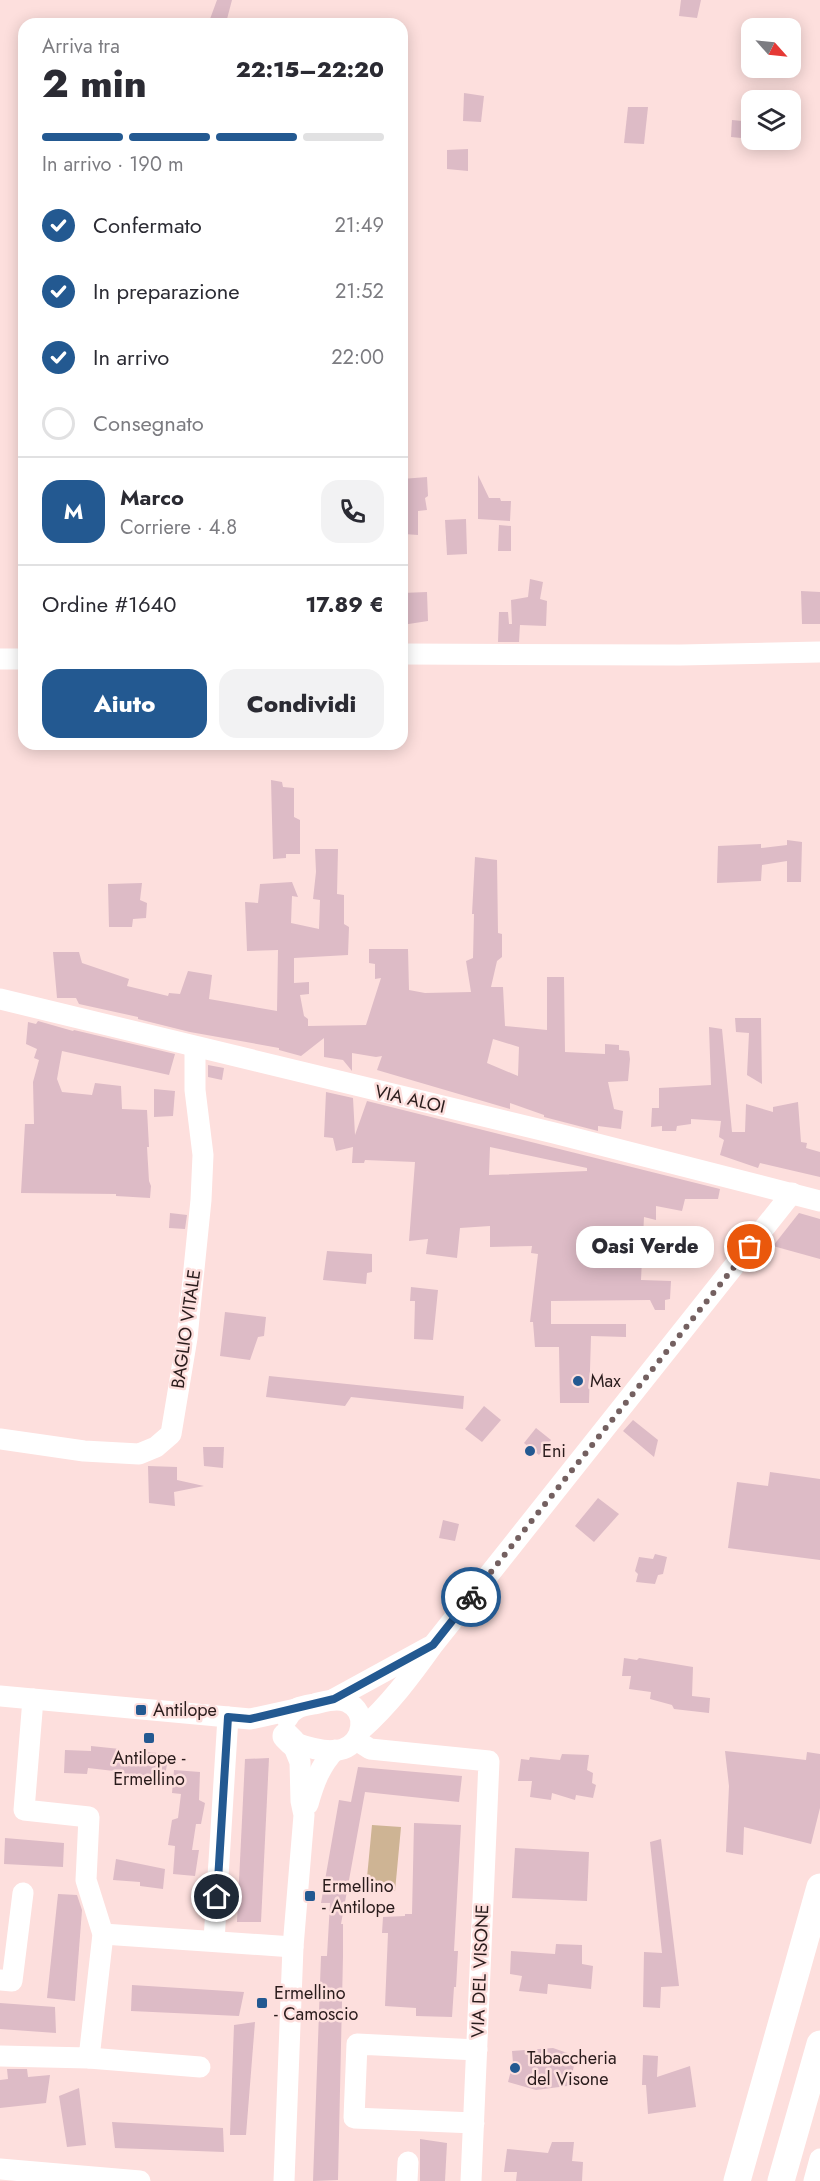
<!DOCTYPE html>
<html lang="it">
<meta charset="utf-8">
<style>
:root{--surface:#fff;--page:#f2f2f3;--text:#2b2b33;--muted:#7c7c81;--line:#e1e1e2;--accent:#235991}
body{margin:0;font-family:Jost,sans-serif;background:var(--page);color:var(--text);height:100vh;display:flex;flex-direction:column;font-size:22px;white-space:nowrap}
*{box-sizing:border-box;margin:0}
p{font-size:20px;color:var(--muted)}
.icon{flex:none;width:33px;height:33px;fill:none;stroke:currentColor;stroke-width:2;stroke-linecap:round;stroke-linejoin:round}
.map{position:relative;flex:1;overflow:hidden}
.drawer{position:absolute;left:18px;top:18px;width:390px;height:732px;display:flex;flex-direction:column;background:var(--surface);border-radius:18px;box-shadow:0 3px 15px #0003}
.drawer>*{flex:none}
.needle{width:39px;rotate:117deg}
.tools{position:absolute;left:741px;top:18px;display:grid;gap:12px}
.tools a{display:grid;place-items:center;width:60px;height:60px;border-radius:12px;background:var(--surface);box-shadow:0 3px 15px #0003;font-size:30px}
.pin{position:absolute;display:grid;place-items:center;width:51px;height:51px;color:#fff;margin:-26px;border:3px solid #fff;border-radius:50%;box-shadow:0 2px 6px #0007}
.courier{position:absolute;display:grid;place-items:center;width:60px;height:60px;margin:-30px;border:4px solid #235991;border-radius:50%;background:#fff;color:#222;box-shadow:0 2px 8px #0007}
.bubble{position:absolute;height:42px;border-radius:18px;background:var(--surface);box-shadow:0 3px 15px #0003;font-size:20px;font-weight:800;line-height:42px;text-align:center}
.summary em{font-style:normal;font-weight:800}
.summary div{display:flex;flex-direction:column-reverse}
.summary{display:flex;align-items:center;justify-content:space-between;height:102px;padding:0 24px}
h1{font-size:39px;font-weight:800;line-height:45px}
.bar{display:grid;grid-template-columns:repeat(4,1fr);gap:9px 6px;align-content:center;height:72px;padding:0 24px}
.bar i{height:8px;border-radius:4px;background:var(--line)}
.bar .on{background:var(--accent)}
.bar p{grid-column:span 4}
.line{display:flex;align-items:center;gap:15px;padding:0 24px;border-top:2px solid var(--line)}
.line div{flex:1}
.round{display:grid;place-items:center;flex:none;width:63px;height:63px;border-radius:18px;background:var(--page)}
ol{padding:0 24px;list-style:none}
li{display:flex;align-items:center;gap:18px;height:66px}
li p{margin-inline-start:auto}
li .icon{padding:6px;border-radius:50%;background:var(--accent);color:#fff;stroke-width:4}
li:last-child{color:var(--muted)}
li i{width:33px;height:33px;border:3px solid var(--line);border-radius:50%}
.button{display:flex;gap:12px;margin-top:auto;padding:12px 24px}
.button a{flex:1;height:69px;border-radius:18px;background:var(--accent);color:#fff;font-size:24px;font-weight:800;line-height:69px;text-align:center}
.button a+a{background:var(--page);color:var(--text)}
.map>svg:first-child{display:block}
</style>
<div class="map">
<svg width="820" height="2181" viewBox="0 0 820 2181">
<rect width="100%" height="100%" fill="#fddfdd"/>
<polygon fill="#ceb494" points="372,1825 401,1827 395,1891 366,1888"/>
<g fill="#ddbbc6" fill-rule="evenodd">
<polygon points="217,0 232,0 227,19 225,18 223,24 210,19"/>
<polygon points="681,0 701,0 697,18 679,16"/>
<polygon points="464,93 484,96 481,122 463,121"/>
<polygon points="628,107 648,107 644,144 624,143"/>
<polygon points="732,120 752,122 752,139 731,137"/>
<polygon points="468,149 468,171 447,169 447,150"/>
<polygon points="478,475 489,498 500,498 501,501 511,501 510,521 478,519"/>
<polygon points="427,477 428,496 425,498 427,510 418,511 418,535 404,534 402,479"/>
<polygon points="466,519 467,554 447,555 445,520"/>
<polygon points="499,525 511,526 511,551 498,551"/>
<polygon points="530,579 543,582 540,599 547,601 546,626 520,625 519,642 498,642 499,612 508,612 509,624 512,624 511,600 528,597"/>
<polygon points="801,591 820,592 820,624 802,624"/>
<polygon points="427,592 428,621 402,625 402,593"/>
<polygon points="271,780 282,782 283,787 294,788 294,817 300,820 300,854 286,854 286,858 273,859"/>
<polygon points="787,840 802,842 801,882 787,882 787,861 762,865 761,881 717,883 718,846 761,844 761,848 787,845"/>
<path d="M315 849H338L337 894 344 895V924L349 927 348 955 294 958V983L309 982V994L300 995 304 1016 308 1019V1026L366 1025 381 978 375 979V964L369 963V949H408L409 990 425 993 471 992 466 961 473 958 474 914H472L475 857 497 860 498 933 502 934V957L497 961 491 987H503L505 1026 547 1030V977H564L565 1052 605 1054V1044L619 1045V1050L629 1051 630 1059 628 1081 608 1082 614 1109 623 1111 621 1129 598 1126V1131L544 1117V1115L510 1103V1109L377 1070 382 1056 376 1057 352 1053V1071L343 1060 324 1057V1038L301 1056 279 1050V1048L190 1032 138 1019V1017L79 1004 76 998H57L53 952H79L82 963 129 979 127 986 168 996 169 993 180 994 188 971 212 975 209 999 277 1011 278 950 247 951 245 902 258 903 260 884 292 882 298 897 292 896 291 923 319 929 320 900 313 899 316 872ZM493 1039 519 1047 518 1076 487 1063Z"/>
<polygon points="142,883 140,900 147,903 146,918 133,919 132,927 109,927 108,884"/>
<polygon points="735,1018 761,1018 762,1084 747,1075 749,1033 736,1032"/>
<polygon points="38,1021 73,1031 74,1030 175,1054 169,1075 62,1051 57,1079 62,1092 92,1095 95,1083 121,1086 122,1109 147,1110 149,1147 147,1147 149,1181 151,1186 150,1198 116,1196 116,1194 21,1193 25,1124 34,1124 33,1082 39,1060 34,1058 37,1049 26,1044 28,1022 36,1024"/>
<polygon points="709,1027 722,1029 732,1132 745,1132 746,1104 773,1112 773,1107 798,1102 801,1142 807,1143 806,1148 820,1152 820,1177 760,1163 758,1168 720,1155 724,1140 719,1137 721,1121 691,1119 691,1124 677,1126 676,1131 662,1131 662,1126 651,1127 652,1108 659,1108 659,1088 711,1085"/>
<polygon points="208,1065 224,1068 222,1080 208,1077"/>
<polygon points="154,1089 175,1091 173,1116 154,1117"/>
<path d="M326 1092 353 1098 355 1135 367 1101 720 1189 718 1199H685L682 1211 656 1206V1220L644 1217 641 1280 671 1281 670 1299 665 1300V1310H655L650 1300 551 1301V1324H626V1337L591 1336 589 1403H560L559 1347H535L533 1322H530L538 1254 531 1253 532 1246 490 1247V1226L460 1228 457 1258 426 1254 428 1239 409 1241 415 1162 365 1160 364 1163H352L353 1147 336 1151 333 1138 324 1137ZM490 1147 587 1168V1171L489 1175Z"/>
<polygon points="170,1213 187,1215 185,1229 169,1228"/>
<polygon points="799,1213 820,1219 820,1259 773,1246"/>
<polygon points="327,1251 372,1254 372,1272 367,1273 366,1284 323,1280"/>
<polygon points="411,1287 438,1290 433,1340 414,1339 415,1301 410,1301"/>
<polygon points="225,1312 266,1317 264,1336 258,1337 250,1360 220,1356"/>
<polygon points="269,1376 464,1396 463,1409 351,1397 345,1406 266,1397"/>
<polygon points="484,1406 501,1420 482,1442 465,1429"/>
<polygon points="633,1420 658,1440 654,1457 623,1431"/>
<polygon points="536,1428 551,1440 539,1455 524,1443"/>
<polygon points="203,1447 224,1447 223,1468 204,1466"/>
<polygon points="148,1466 177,1467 177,1480 204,1486 174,1492 175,1506 149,1503"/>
<polygon points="770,1472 820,1479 820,1560 728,1548 737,1482 768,1486"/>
<polygon points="598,1498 619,1514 594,1542 575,1526"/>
<polygon points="443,1520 459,1524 455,1541 439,1538"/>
<polygon points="655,1554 667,1557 663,1574 658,1575 655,1584 636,1582 638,1574 635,1571 639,1557 653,1559"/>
<polygon points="624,1658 637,1660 639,1658 693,1667 692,1696 710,1698 709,1713 674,1709 672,1705 650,1699 651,1692 629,1689 631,1676 622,1676"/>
<polygon points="91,1746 120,1749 122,1755 143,1756 146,1752 169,1754 165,1775 140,1775 139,1780 116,1779 114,1771 88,1768 87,1774 64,1773 65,1750 91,1751"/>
<polygon points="725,1751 806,1760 807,1752 820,1754 820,1808 811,1844 744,1827 743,1855 726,1852 729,1786"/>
<polygon points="562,1754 589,1755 587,1770 593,1773 592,1783 596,1785 593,1798 576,1795 575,1800 552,1793 551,1800 530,1797 532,1781 518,1781 521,1759 529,1760 530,1757 560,1760"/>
<polygon points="269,1758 261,1922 237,1922 245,1759"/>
<polygon points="358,1767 462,1776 459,1802 365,1792 341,1924 343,1924 343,1956 338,2180 313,2181 321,1956 327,1956 330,1903 321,1903 339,1800 351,1802"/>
<polygon points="174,1770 200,1772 199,1800 205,1803 201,1824 196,1824 192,1850 199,1850 195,1876 173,1874 175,1846 168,1845 172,1820 178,1818 181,1794 172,1793"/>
<polygon points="414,1823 461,1825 454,1951 458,1951 456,1987 454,1987 452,2017 416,2016 416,2008 385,2006 388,1933 382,1933 383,1917 405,1916 405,1914 412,1914"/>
<polygon points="5,1838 64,1843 63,1867 4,1864"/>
<polygon points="661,1839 679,1986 661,1987 660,2008 643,2007 644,1952 662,1953 650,1842"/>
<polygon points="515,1848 589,1852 587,1901 512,1898"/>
<polygon points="116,1859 165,1869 163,1889 140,1886 140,1882 113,1880"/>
<polygon points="58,1894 77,1895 82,1910 75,2001 47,1998"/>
<polygon points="556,1944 582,1945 582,1964 593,1966 591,1989 548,1984 547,1994 519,1991 522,1976 510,1974 511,1951 555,1954"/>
<polygon points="132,1985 244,1992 239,2016 131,2011"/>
<polygon points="0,2003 55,2007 56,2033 0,2029"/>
<polygon points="255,2022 246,2135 230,2135 234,2025"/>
<polygon points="553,2048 576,2056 572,2075 575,2085 536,2090 508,2082 513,2063 512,2051"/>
<polygon points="643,2055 658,2056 657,2077 690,2066 696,2107 648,2114 646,2085 642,2085"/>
<polygon points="7,2069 27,2069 28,2077 50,2075 46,2103 0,2108 0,2080 8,2079"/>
<polygon points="79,2088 86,2145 67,2147 59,2096"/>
<polygon points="112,2122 223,2128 224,2152 115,2148"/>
<polygon points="420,2139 447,2143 445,2181 420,2181"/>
<polygon points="552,2142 574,2142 572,2161 583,2162 582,2181 516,2181 517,2172 504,2172 507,2149 548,2153"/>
</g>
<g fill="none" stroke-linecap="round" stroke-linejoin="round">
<g stroke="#fff" stroke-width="21">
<polyline points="402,654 680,655 820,652"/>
<polyline points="0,659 24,659"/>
<polyline points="0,999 554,1133 820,1201"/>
<polyline points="0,1439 84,1451 139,1454 156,1447 171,1434 187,1338 201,1200 203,1155 195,1090 195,1047"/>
<polyline points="0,1696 250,1719 296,1709"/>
<polyline points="334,1699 429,1647"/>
<path d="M287 1719C293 1707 302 1706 314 1704 324 1702 336 1697 347 1702 368 1712 364 1741 343 1749 329 1754 306 1747 292 1742"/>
<path d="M361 1730C389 1705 411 1676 433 1645L792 1193"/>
<polyline points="356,1740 370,1749 489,1761 471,2181"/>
<path d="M308 1804C314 1783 320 1766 335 1750"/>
<polyline points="103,1934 293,1947"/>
<polyline points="214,1941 228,1717"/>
<polyline points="0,1980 12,1981 23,1893"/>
<polyline points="0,2056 89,2058 103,1934 86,1880 89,1817 24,1810 33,1699"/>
<polyline points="89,2058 200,2067"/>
<polyline points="474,2123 354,2118 357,2044 477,2050"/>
<polyline points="0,2169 140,2181"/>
<polyline points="284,2181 293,1947 304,1815 301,1801 300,1762 292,1742"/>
<polyline points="407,2181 408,2162"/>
<polyline points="814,2181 820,2159"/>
</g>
<g stroke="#fff" stroke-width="27">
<polyline points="286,1736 292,1742"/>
<polyline points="737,2181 820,1887"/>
<polyline points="781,2181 820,2044"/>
</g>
</g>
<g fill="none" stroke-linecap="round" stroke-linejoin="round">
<polyline stroke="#746060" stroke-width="6" stroke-dasharray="0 10.8" points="471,1597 750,1247"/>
<polyline stroke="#235991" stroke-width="8" points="217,1897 228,1717 250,1719 334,1699 433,1645 471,1597"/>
</g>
<g fill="#235991" stroke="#fddfdd" stroke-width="2">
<circle cx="578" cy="1381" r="6"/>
<circle cx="530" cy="1451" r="6"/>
<rect x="135" y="1704" width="12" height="12" rx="3"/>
<rect x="143" y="1732" width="12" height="12" rx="3"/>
<rect x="304" y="1890" width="12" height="12" rx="3"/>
<rect x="256" y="1997" width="12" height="12" rx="3"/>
<circle cx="515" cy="2068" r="6"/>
</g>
<g text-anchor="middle" stroke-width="5" stroke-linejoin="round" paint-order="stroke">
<g font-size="18" fill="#2a1c1c" stroke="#fddfdd">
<text transform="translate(410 1099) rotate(13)" y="6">VIA ALOI</text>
<text transform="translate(186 1329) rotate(-82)" y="6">BAGLIO VITALE</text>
<text transform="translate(480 1971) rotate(-88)" y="6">VIA DEL VISONE</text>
</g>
<g font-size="18" fill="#2a1c1c" stroke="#fddfdd" text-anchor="start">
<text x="590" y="1387">Max</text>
<text x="542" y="1457">Eni</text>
<text x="153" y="1716">Antilope</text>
<text x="149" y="1764" text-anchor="middle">Antilope -<tspan x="149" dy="21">Ermellino</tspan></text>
<text x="322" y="1892">Ermellino<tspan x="322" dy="21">- Antilope</tspan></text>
<text x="274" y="1999">Ermellino<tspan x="274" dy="21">- Camoscio</tspan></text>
<text x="527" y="2064">Tabaccheria<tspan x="527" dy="21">del Visone</tspan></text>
</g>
</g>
</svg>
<div class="tools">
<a><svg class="needle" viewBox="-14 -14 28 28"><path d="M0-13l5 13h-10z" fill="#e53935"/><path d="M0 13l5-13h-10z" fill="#7c7c81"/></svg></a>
<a><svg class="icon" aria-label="layers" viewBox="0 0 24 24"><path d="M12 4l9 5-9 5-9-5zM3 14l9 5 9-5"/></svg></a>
</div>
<div class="pin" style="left:750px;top:1247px;background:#ea580c"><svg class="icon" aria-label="bag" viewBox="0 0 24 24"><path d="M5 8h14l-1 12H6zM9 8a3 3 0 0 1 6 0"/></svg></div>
<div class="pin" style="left:217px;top:1897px;background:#1f2937"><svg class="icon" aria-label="home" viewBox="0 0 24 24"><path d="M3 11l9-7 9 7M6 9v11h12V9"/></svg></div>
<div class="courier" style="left:471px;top:1597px"><svg class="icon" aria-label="bike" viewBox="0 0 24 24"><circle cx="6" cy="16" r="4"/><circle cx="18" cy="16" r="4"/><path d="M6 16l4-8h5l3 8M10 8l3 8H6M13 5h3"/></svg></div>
<div class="bubble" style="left:576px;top:1226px;width:138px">Oasi Verde</div>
<section class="drawer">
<div class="summary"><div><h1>2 min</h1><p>Arriva tra</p></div><em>22:15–22:20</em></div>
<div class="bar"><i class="on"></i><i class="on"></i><i class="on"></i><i></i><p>In arrivo · 190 m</p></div>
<ol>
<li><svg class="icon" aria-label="check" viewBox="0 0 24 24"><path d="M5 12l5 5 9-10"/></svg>Confermato<p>21:49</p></li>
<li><svg class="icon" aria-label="check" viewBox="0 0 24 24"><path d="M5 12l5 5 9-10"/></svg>In preparazione<p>21:52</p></li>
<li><svg class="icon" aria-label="check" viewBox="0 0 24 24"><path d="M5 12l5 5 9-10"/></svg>In arrivo<p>22:00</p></li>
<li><i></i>Consegnato</li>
</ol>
<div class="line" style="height:108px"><b class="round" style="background:var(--accent);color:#fff">M</b><div><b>Marco</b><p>Corriere · 4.8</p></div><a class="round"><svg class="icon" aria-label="phone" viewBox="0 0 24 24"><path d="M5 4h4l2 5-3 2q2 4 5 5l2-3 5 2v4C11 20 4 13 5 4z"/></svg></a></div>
<div class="line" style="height:78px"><div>Ordine #1640</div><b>17.89 €</b></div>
<div class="button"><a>Aiuto</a><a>Condividi</a></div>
</section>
</div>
